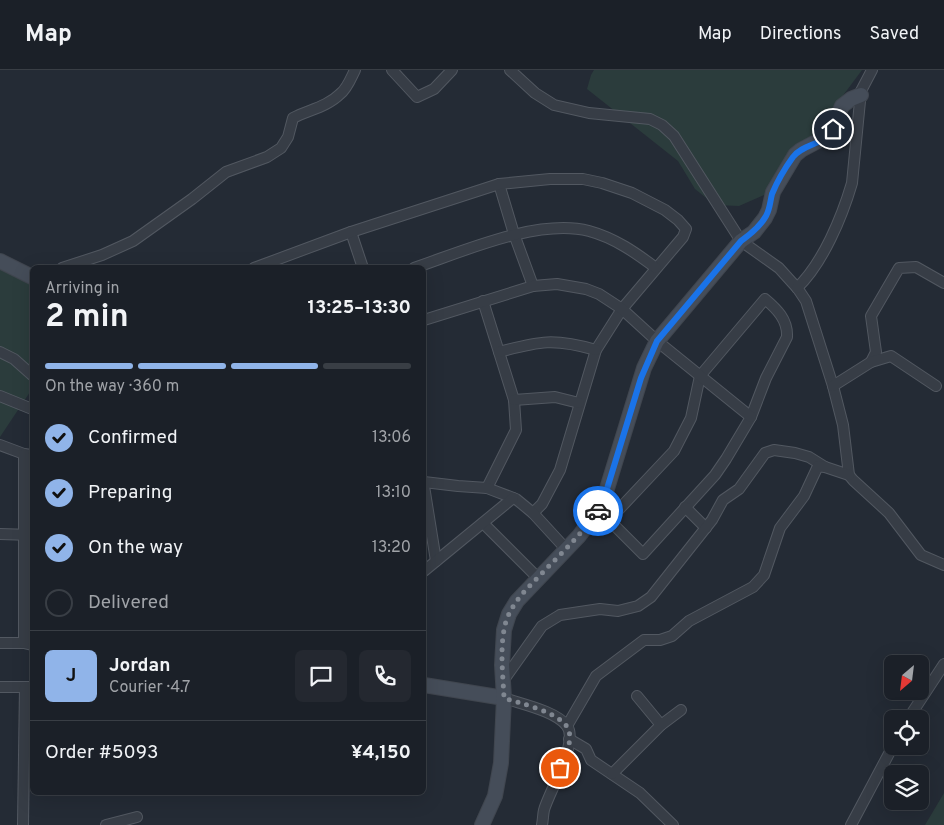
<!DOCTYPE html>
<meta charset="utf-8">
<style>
:root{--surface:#1b2028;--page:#242830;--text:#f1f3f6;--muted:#a0a3a8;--line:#393e45;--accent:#90b4e9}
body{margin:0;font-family:Overpass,sans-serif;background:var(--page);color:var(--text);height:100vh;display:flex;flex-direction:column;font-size:19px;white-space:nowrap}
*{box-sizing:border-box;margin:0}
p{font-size:16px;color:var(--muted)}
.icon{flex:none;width:28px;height:28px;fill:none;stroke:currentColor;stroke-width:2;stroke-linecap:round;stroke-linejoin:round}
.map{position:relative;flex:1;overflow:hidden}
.panel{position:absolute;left:30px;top:195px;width:396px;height:530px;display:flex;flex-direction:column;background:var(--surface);border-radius:8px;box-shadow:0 5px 20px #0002,0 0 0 1px var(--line)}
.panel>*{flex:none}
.needle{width:32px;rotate:208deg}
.tools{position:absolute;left:884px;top:585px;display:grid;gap:10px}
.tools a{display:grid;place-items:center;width:45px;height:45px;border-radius:8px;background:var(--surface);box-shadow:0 5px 20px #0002,0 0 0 1px var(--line);font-size:25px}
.pin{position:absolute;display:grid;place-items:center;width:42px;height:42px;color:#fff;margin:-21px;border:2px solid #fff;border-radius:50%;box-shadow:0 1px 5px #0007}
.courier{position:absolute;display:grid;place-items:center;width:50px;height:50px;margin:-25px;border:4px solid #1a73e8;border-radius:50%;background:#fff;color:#222;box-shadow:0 1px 6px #0007}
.head em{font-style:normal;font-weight:700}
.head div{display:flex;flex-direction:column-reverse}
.head{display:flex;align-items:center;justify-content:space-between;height:85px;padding:0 15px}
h1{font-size:32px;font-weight:700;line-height:38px}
.bar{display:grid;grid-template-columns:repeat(4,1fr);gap:8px 5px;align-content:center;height:60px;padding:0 15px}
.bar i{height:6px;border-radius:4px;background:var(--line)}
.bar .on{background:var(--accent)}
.bar p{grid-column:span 4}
.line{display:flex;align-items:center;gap:12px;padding:0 15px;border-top:1px solid var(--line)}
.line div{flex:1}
.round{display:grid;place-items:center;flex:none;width:52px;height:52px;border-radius:8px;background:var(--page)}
ol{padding:0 15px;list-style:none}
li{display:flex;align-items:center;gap:15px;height:55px}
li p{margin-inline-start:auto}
li .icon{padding:5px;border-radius:50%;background:var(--accent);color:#111;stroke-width:4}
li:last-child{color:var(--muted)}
li i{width:28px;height:28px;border:2px solid var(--line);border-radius:50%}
header{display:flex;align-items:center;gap:30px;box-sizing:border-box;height:70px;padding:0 25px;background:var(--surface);border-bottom:1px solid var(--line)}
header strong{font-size:24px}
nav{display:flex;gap:28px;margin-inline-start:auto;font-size:18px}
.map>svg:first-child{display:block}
</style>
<header>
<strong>Map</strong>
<nav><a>Map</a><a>Directions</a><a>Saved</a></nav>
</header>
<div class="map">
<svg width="944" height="755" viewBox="0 0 944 755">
<rect width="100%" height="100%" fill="#242b35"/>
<g fill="#2b3c3c">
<polygon points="594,0 862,0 771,122 739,136 715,135 695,119 678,91 587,19 591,5"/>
<polygon points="0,197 32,206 32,319 0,367"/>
<polygon points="944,723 944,755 925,755"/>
</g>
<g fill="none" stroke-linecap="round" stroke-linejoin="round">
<g stroke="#525861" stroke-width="12">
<g id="street">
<polyline points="392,0 417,27 434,19 452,0"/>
<polyline points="510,0 535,23 554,35 589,43 650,49 662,55 674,66 741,171 779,198 798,219 806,231 833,316 843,355 849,405 853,410 889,443 921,485 944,495"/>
<polyline points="499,114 514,164 533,216"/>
<polyline points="351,162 363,198"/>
<path d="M62 198 102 185 133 171 192 129 226 102 267 87 281 78 288 67 293 48C308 40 327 37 340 24 347 19 351 8 355 0"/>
<polyline points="254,198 351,162 499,114 550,109 583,109 602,113 632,123 665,140 678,150 686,159 683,167 622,239 596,280 560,400 542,434 533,443"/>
<path d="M414 198C464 181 538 148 589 161 615 168 636 183 656 198"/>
<path d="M797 218C823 193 842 147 852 113L861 21 872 0"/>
<path d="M765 229C777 239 788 250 787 267L766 308 751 347 726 389 715 405 643 484 609 450 674 381 691 348 700 306Z"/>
<polyline points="483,231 514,330 516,360 487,418"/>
<polyline points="424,250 533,216 557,214 586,219 599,224 622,239 657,271 751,347"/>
<polyline points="0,282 14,289 32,305"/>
<path d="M499 282C540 271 554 268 596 280"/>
<polyline points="871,292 876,282 871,246 899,198 916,197 944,213"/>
<polyline points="833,316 871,292 891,286 936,316"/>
<polyline points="0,326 32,339"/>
<polyline points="514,330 555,327 579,333"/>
<polyline points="0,375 24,384 32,385"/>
<polyline points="424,412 458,416 487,418 516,429 533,443 566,479"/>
<polyline points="424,416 436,491"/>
<polyline points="685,437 706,458"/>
<polyline points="483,453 538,508"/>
<polyline points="0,464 32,465"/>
<polyline points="424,501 513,428"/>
<polyline points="0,573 24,573 32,575"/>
<polyline points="24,573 24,384"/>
<polyline points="503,611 542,556 560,545 600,539 618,541 638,536 651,527 712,450 723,430 739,419 765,383 774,380 795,383 809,387 825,397"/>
<polyline points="0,617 32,617"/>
<polyline points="637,626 661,655"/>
<path d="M504 628C521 634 556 641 567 656 579 672 549 722 544 740 543 744 543 750 542 755"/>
<polyline points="908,649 944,594"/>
<polyline points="567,656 596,606 644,570 660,570 672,566 689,551 753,517 764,505 780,458 804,426 818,396 825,397 849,405"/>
<polyline points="569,669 586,679 591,690 640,723 673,755"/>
<polyline points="612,704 661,655 681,640"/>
<polyline points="23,755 25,617"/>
<polyline points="106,755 137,747"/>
<polyline points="851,755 893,676"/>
</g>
</g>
<g stroke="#40464f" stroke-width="16">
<g id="secondary">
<polyline points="0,191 32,207"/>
<polyline points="424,615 504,628"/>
<polyline points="482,755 495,726 501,693 504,628 502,595 504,560 509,544 517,531 579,466 597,442 606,422 644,298 657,271 741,171 754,162 765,148 769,140 773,122 795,85 801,80 829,65 842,36 851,29 861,25"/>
</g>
</g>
<use href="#street" stroke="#373d46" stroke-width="10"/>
<use href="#secondary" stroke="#454d59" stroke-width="14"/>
</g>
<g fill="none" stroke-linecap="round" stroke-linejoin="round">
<path stroke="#808791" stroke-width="5" stroke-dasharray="0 9" d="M560 698C565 687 572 673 569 661 564 643 519 633 504 628 503 606 500 582 504 560 508 534 530 516 547 498 565 480 583 462 598 441"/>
<path stroke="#1a73e8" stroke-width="6" d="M598 441 606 422 641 308 657 271 741 171C751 164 760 157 766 146 770 139 770 132 772 124 777 112 785 98 793 87 804 73 825 75 833 59"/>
</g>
</svg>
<div class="tools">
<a><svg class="needle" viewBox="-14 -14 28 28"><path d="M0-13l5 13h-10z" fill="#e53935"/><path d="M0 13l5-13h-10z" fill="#a0a3a8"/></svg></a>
<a><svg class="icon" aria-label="locate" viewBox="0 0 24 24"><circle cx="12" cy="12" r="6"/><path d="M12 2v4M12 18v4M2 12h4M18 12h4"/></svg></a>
<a><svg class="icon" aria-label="layers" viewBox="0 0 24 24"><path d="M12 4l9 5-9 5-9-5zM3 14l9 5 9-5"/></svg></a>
</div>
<div class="pin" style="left:560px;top:698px;background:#ea580c"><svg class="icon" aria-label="bag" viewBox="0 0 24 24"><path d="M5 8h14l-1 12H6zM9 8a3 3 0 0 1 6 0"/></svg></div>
<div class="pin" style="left:833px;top:59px;background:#1f2937"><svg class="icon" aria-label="home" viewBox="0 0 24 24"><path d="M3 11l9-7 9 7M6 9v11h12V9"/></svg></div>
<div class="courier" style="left:598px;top:441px"><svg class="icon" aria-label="car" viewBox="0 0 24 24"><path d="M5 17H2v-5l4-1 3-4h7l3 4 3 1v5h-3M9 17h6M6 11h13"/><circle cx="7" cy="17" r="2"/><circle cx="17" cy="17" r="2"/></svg></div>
<section class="panel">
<div class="head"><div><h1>2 min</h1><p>Arriving in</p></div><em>13:25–13:30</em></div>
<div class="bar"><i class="on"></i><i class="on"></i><i class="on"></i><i></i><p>On the way · 360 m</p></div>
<ol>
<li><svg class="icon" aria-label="check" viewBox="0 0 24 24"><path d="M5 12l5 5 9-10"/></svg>Confirmed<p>13:06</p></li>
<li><svg class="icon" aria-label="check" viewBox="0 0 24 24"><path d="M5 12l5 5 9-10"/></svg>Preparing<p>13:10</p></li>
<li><svg class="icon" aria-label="check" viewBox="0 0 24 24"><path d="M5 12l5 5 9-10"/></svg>On the way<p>13:20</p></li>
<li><i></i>Delivered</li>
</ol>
<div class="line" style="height:90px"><b class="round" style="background:var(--accent);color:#111">J</b><div><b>Jordan</b><p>Courier · 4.7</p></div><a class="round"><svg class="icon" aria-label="chat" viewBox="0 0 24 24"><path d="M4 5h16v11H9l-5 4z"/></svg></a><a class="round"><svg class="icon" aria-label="phone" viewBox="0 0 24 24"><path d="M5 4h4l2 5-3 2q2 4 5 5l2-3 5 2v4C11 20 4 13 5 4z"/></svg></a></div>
<div class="line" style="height:65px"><div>Order #5093</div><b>¥4,150</b></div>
</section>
</div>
